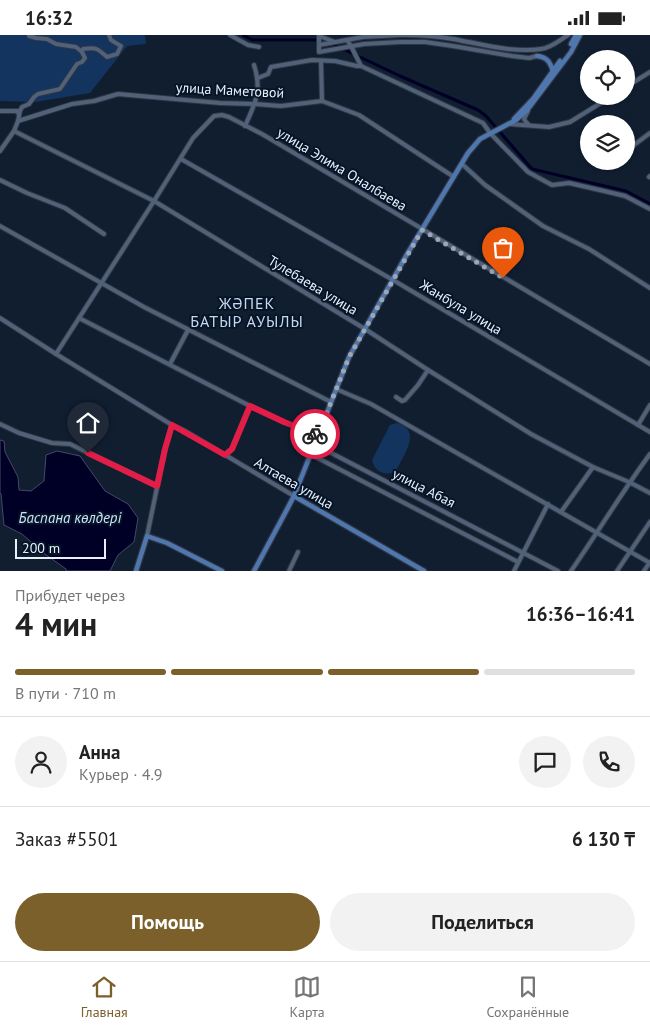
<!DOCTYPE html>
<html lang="ru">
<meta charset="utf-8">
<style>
:root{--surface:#fff;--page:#f2f2f2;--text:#222;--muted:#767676;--line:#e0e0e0;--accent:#7b602b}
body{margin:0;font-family:"PT Sans",sans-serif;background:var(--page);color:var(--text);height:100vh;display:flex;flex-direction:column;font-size:19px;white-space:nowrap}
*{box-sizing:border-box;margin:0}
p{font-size:16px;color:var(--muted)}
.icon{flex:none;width:28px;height:28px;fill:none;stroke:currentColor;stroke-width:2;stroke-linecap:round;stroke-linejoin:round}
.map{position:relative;height:536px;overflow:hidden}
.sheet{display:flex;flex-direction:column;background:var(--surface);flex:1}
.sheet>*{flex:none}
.fabs{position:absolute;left:580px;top:15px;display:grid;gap:10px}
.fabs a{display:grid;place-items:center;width:55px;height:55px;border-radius:50%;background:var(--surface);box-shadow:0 1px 4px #0004;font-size:25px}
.scale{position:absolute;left:15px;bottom:12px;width:91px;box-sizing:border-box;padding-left:5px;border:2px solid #e7f1fe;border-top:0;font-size:14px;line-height:18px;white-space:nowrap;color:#e7f1fe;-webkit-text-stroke:4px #071426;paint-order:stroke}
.pin{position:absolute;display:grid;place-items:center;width:42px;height:42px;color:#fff;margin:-51px -21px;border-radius:50% 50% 50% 0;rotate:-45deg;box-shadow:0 0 5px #0007}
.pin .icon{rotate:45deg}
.courier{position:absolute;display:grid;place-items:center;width:50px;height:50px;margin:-25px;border:4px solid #e11d48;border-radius:50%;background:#fff;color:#222;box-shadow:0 1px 6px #0007}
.head em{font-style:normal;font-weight:600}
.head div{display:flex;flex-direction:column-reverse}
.head{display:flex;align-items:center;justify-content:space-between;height:85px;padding:0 15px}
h1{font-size:32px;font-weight:600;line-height:38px}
.bar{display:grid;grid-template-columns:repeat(4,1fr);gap:8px 5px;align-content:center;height:60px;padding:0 15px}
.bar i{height:6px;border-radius:4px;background:var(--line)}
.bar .selected{background:var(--accent)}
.bar p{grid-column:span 4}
.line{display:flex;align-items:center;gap:12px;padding:0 15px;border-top:1px solid var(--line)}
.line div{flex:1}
.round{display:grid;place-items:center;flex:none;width:52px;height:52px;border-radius:26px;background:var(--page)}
.action{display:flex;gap:10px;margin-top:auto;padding:10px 15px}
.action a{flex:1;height:58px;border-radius:30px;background:var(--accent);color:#fff;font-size:20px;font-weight:600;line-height:58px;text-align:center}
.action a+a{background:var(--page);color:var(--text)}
.status{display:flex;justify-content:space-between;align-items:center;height:35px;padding:0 25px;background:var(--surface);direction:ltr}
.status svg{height:14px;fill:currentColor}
.tabs{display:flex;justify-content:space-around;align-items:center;height:70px;border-top:1px solid var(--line);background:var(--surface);font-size:14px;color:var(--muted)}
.tabs a{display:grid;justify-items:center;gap:2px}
.tabs .selected{color:var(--accent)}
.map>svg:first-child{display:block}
</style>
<div class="status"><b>16:32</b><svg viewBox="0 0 49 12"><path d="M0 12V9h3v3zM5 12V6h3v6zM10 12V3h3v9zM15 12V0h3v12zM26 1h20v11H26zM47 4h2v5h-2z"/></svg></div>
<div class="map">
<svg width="650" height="536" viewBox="0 0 650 536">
<rect width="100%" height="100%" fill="#101e30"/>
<g fill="#13345f">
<polygon points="0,0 145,0 146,9 127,11 90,58 35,67 0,66"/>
<path d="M397 388C423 395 403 421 396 436 385 442 375 437 372 425L390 390Z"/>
</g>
<polygon fill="#000027" stroke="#454868" points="0,405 4,406 5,417 18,442 19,455 31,456 44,446 46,420 57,416 80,421 105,456 128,469 138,483 134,507 118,520 110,536 66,536 66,534 45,519 22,499 4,490 1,459 0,458"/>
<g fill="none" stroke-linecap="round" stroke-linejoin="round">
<polyline stroke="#000027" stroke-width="3" points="243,0 252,5 324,5 400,41 478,75 486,81 532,134 626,156 650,169"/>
<g stroke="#2f3645" stroke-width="6">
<g id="minor">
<path d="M29 0V1L36 3 47 4 56 9 76 12 82 17 83 14C96 12 97 13 107 22L117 19 121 11 111 5 109 0"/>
<polyline points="230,0 248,10 259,12"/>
<path d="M403 0C419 0 436 1 453 4 481 9 512 18 541 14 551 13 560 5 568 0"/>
<polyline points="347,5 351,11 361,31 483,88 490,98 528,137 552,150 569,148 604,156 625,161 650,174"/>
<polyline points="335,7 319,1 319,17 364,9 400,7 425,7 453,11 512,21 529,23 537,21"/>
<polyline points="319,10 363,2 401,0"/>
<polyline points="321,26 322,66"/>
<polyline points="258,43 268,39 271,32 312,25 335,26 357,31 361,31"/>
<polyline points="626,52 650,37"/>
<polyline points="0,76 18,76 18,78"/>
<polyline points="528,76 524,84 526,87 528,89"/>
<polyline points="18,86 72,69 94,66 118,59 220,68 255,69 281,71 322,66 359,80 454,142"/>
<polyline points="509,89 549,92 570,87 612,61"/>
<path d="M245 91C256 67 262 55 254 30"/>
<polyline points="14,96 154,166 365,294 428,335 531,399 593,432 629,447 650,458"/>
<polyline points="0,116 14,96 18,86 20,76 22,72 29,69 34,62 38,59 60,54 77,29 82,27 85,23 82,17"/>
<polyline points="626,116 650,98"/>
<polyline points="181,124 393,245 650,397"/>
<polyline points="611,128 613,126"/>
<polyline points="462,129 485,150 543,191 589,214 650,253"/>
<polyline points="649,142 650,141"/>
<polyline points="0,145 27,158 65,173 104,199"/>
<polyline points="0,191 144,272 331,367"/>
<polyline points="0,283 56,319 172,390 185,396 294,461"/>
<polyline points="79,283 250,371 284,387 317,400"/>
<polyline points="56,319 154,166 193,103 214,81 222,80 229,82 262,99 650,329"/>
<polyline points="170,329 188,295"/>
<polyline points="336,354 371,369 650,528"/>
<polyline points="396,362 402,366 405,365 418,350 428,335"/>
<polyline points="0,389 19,398 52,408 70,409 157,451"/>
<polyline points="638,390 650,370"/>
<polyline points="314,409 558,536"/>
<polyline points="310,419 518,527"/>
<polyline points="225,420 232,414 250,371"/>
<polyline points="561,477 593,432"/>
<polyline points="147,501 165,414 172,390"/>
<polyline points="289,536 298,517"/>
<polyline points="514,536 548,469"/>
<path d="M571 536C598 497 622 457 650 419"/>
<polyline points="617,536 650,487"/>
<polyline points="644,536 650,527"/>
</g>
</g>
<g stroke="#2f3645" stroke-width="7">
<g id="major">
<polyline points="571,9 576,0"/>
<path d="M537 21C547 22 550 27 553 36"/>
<polyline points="514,84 533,64 560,26"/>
<polyline points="294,461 424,536"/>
<polyline points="136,536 147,501 167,508 222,536"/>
<polyline points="254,536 284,480 294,461 349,322 406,221 468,118 480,104 516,85 528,74 571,17 580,0"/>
</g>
</g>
<use href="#minor" stroke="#516178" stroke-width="4"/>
<use href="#major" stroke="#4f77ae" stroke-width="4.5"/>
</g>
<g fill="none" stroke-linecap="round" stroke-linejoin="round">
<polyline stroke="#9ca7b6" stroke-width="5" stroke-dasharray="0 9" points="315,399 318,400 349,322 422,195 503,243"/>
<polyline stroke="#e11d48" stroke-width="6" points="88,418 157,451 165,414 172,390 225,420 232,414 250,371 284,387 315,399"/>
</g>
<g text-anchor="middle" stroke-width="4" stroke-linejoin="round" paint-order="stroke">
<g font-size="14" fill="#e7f1fe" stroke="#071426">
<text transform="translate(230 55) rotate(3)" y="5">улица Маметовой</text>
<text transform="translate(342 134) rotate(31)" y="5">улица Элима Оналбаева</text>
<text transform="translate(313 250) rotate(31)" y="5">Тулебаева улица</text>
<text transform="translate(461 272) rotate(31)" y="5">Жанбула улица</text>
<text transform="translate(294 448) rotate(30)" y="5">Алтаева улица</text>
<text transform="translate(424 453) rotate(27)" y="5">улица Абая</text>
</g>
<g font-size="15" font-style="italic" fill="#cbe0fe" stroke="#071426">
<text x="70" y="488">Баспана көлдері</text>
</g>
<g font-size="16" letter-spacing="1" fill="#c6d8f2" stroke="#071426">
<text x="247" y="274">ЖӘПЕК<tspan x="247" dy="18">БАТЫР АУЫЛЫ</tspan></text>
</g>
</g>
</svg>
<div class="fabs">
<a><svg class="icon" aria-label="locate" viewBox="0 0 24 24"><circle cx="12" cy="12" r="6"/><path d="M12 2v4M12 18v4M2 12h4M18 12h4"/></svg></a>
<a><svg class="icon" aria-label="layers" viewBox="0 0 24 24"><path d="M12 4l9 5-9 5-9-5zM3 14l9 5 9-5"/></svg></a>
</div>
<div class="scale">200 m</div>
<div class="pin" style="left:503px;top:243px;background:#ea580c"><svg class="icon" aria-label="bag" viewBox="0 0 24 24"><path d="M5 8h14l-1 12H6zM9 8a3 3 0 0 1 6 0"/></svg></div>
<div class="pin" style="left:88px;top:418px;background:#1f2937"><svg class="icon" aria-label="home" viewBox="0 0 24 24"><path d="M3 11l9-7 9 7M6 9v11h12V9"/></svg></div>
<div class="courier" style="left:315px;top:399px"><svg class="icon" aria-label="bike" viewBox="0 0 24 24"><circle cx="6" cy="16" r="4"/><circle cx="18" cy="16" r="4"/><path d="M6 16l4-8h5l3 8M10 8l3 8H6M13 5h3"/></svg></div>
</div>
<section class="sheet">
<div class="head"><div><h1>4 мин</h1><p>Прибудет через</p></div><em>16:36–16:41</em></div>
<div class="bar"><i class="selected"></i><i class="selected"></i><i class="selected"></i><i></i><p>В пути · 710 m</p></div>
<div class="line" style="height:90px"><a class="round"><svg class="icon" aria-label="person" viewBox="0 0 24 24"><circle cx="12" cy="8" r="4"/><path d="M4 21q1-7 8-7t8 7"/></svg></a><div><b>Анна</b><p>Курьер · 4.9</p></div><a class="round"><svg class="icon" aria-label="chat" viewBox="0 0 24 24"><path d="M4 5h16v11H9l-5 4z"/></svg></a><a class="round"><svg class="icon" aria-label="phone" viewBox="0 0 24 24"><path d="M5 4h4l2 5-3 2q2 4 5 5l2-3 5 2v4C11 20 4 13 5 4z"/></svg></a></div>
<div class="line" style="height:65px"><div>Заказ #5501</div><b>6 130 ₸</b></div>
<div class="action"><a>Помощь</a><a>Поделиться</a></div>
</section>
<nav class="tabs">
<a class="selected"><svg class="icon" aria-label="home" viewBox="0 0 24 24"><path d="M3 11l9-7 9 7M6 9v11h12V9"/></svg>Главная</a>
<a><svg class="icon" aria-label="map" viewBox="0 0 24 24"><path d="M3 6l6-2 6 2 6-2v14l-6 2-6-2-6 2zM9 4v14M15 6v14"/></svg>Карта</a>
<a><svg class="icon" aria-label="saved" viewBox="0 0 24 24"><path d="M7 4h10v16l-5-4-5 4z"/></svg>Сохранённые</a>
</nav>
